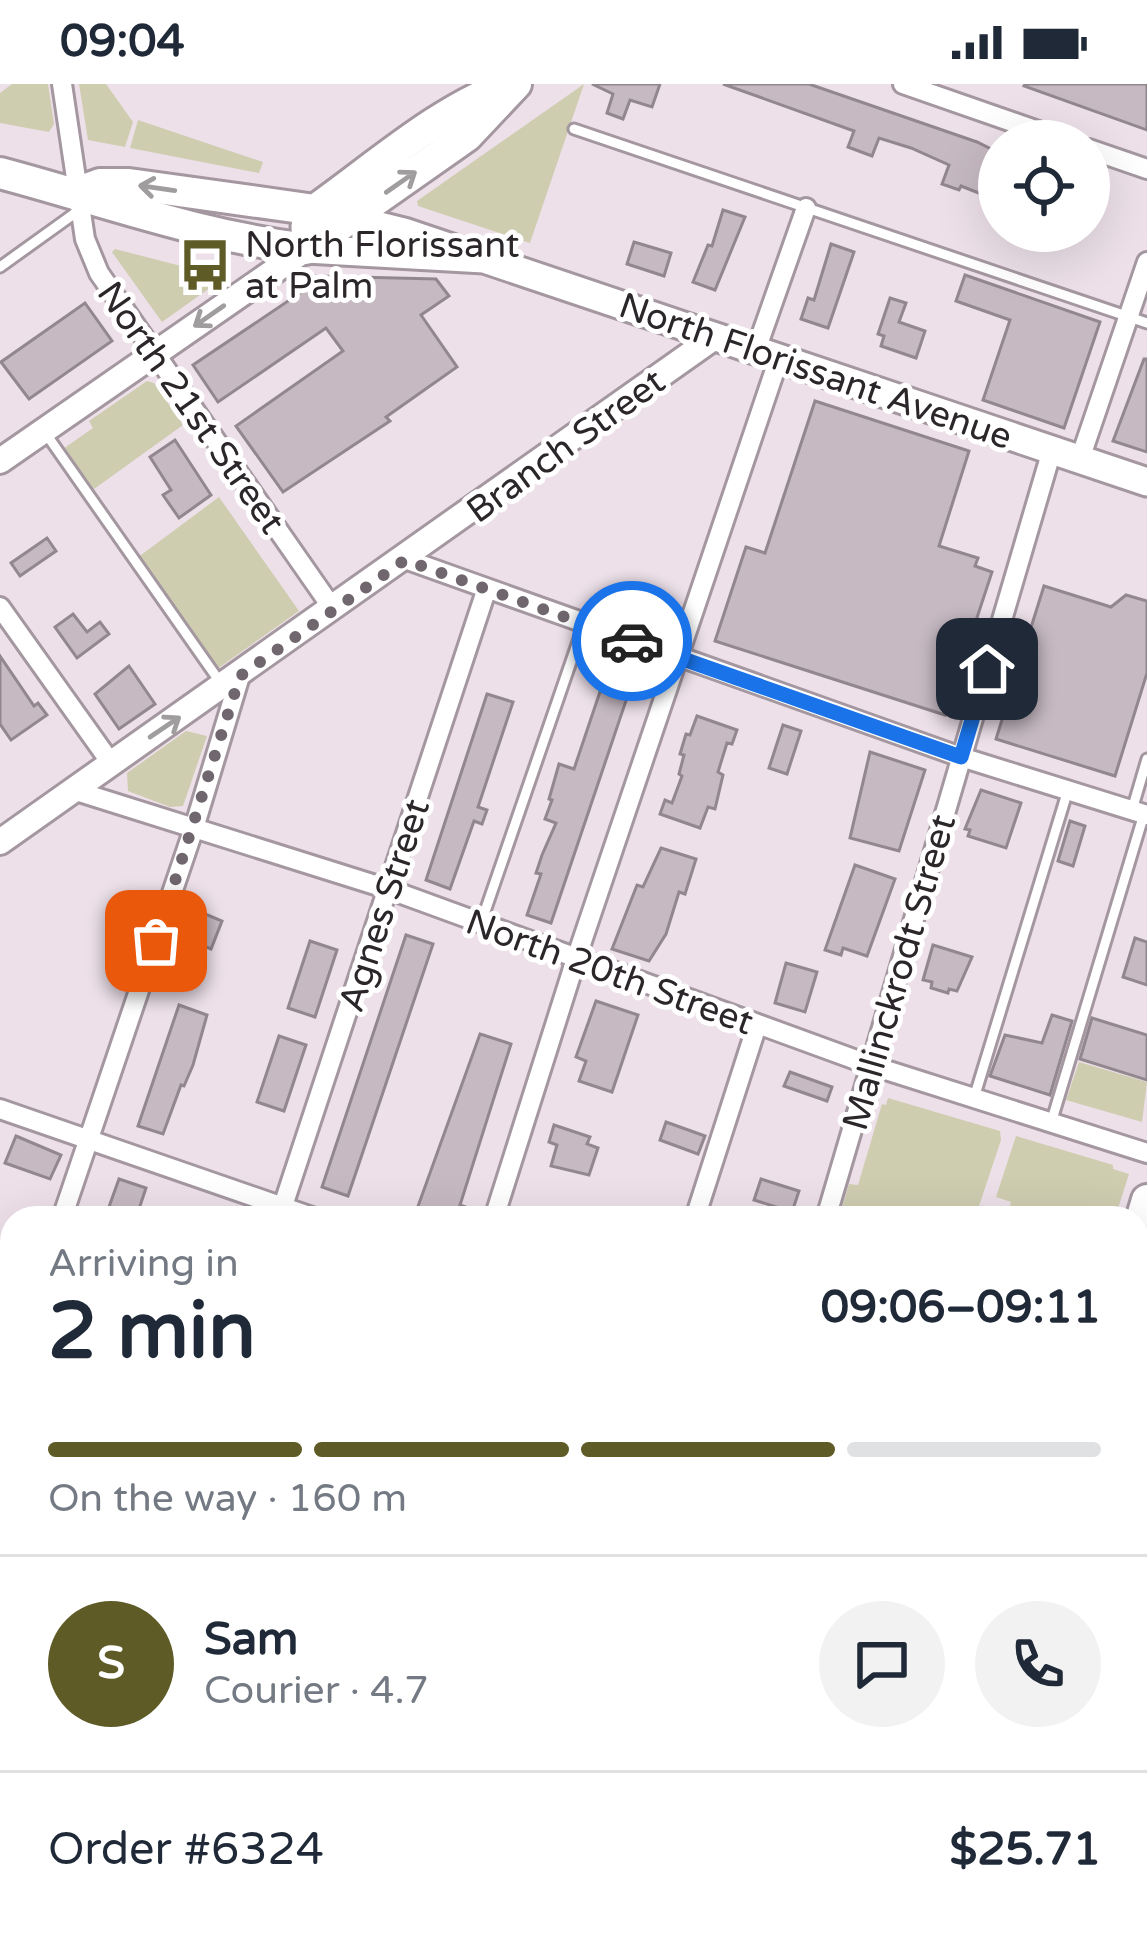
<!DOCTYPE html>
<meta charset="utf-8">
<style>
:root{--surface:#fff;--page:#f2f2f3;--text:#1f2937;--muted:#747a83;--line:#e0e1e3;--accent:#5e5b27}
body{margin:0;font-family:"Varela Round",sans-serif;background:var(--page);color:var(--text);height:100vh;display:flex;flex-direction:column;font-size:45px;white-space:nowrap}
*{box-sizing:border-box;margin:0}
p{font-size:39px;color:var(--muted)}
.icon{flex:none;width:66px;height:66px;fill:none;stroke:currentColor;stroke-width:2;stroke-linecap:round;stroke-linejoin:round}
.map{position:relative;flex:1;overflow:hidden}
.side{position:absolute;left:0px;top:1122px;width:1149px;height:747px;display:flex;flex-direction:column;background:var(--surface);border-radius:36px 36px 0 0;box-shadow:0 12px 48px #0002}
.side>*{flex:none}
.controls{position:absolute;left:978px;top:36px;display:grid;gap:24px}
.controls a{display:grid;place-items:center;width:132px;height:132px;border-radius:50%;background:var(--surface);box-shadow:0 12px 48px #0002;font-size:60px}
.pin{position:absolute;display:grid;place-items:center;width:102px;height:102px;color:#fff;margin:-51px;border-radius:24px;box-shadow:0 6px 18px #0006}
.courier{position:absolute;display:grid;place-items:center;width:120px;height:120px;margin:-60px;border:9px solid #1a73e8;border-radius:50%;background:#fff;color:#222;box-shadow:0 3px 15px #0007}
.summary em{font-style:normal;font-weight:700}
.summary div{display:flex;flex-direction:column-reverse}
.summary{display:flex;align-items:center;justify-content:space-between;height:204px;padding:0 48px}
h1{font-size:78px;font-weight:700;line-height:90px}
.bar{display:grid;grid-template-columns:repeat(4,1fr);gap:18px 12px;align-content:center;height:144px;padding:0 48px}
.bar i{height:15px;border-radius:9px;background:var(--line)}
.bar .current{background:var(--accent)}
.bar p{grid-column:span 4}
.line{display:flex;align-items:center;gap:30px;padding:0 48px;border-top:3px solid var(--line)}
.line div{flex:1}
.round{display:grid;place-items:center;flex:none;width:126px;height:126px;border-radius:63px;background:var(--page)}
.status{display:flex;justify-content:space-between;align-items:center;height:84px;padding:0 60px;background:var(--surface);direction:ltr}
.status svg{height:33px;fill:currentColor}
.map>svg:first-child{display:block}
</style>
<div class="status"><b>09:04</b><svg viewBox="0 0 49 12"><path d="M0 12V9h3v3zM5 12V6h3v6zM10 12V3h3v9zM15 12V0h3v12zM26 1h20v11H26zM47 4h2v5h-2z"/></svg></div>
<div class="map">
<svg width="1147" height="1867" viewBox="0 0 1147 1867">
<rect width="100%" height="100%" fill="#ede0e9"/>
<g fill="#cecdb0">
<polygon points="12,0 48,0 54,40 49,48 0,39 0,9"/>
<polygon points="79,0 106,0 133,38 125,63 88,56"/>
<polygon points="584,0 530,159 418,122 417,117"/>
<polygon points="138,36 263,78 259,89 130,64"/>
<polygon points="115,165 220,192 221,196 162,238 112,168"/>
<polygon points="147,297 154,299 183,341 94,405 63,365 93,344 89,337"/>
<polygon points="219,413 299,527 217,585 137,474"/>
<polygon points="186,647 207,652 183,722 170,723 128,707 127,689"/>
<polygon points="1079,978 1147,998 1142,1038 1066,1016"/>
<polygon points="888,1014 1000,1047 1001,1056 975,1134 839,1134 849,1100 858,1101 882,1020 886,1021"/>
<polygon points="1016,1052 1113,1081 1113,1085 1129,1090 1115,1134 1007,1134 1011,1118 996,1113"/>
<polygon points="1147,1193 1147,1725 1137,1722 1137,1224"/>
<polygon points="770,1857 894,1857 891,1867 767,1867"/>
</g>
<g fill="#c6b9c2" stroke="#93878f" stroke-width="3">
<polygon points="592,0 660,0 652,23 630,16 623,35 607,29 613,10"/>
<polygon points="723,0 809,0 977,58 999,69 999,117 961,102 959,106 942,100 949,81 911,64 879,54 872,72 848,63 854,47"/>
<polygon points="1025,0 1147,0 1147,46 1024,2"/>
<polygon points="723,126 745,133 715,206 693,198 708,161 712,162"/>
<polygon points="634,158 671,169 664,192 627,180"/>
<polygon points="831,160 854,168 828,244 801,235 808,214 814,216"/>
<polygon points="965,191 1100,238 1064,344 983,316 1010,236 956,217"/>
<polygon points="315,192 436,195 449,212 421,231 457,283 386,333 390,337 283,408 236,342 343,267 326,244 218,318 193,281 300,209 297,205"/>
<polygon points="890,214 906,219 899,238 925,247 916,274 881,262 884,252 878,250"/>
<polygon points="85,219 112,257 29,315 1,278"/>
<polygon points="1144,275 1147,275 1147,368 1113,357"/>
<polygon points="815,317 969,367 939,462 978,474 975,482 992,488 945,631 715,557 746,463 765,469"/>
<polygon points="175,356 211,411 179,434 163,411 171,406 150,373"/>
<polygon points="47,454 56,467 20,492 11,479"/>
<polygon points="1044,502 1111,523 1126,511 1147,517 1147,589 1115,692 996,655"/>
<polygon points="73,530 87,548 100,538 109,550 77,574 55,543"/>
<polygon points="0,572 34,622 38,619 47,631 11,656 0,640"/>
<polygon points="609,581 635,590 551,839 527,831 541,790 536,789 542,771 556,739 545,735 552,716 549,715 559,680 574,685"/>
<polygon points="129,582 155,620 119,645 95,610"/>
<polygon points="487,610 513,618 478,723 487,726 482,740 474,737 450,805 426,796"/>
<polygon points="697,632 737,646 732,660 727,659 718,688 723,691 715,725 708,723 700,744 660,730 665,716 672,719 682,692 679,690 684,671 680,670 686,650 690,651"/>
<polygon points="783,641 801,647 787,690 769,684"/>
<polygon points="870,668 925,686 899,767 850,754"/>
<polygon points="981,706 1021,719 1006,764 968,752 970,746 965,745"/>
<polygon points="1070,737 1085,742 1073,782 1058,777"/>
<polygon points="661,764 696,775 685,810 679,808 666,850 649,877 612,865 637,801 643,803"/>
<polygon points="855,781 895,795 867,872 843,864 841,871 825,866"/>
<polygon points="191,824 222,837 211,865 179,852"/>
<polygon points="406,851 433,860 348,1112 322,1103"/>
<polygon points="1135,854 1147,858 1147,901 1123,893"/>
<polygon points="310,857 337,866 315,933 288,924"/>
<polygon points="933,861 972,873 957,907 949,905 948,909 931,904 932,898 923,896"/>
<polygon points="786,879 817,888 805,928 775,919"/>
<polygon points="596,917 638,931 612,1008 579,997 586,977 576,973"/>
<polygon points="179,921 207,931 193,981 184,1002 181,1001 163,1050 138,1042"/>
<polygon points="1052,931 1072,937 1050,1011 990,992 1005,951 1042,959"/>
<polygon points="1092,934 1147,951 1147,996 1080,975"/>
<polygon points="480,950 511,960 460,1121 482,1129 481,1134 442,1134 417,1125"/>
<polygon points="279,952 306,961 284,1027 257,1018"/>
<polygon points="790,988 832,1003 827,1017 784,1002"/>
<polygon points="666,1038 705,1052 698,1070 660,1056"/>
<polygon points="554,1041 590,1053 587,1060 598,1064 589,1091 551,1082 557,1061 549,1058"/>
<polygon points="16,1052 61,1071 50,1095 5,1079"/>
<polygon points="119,1095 146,1104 136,1134 105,1134"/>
<polygon points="761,1095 799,1107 792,1128 754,1116"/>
</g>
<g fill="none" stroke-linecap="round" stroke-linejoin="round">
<g stroke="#a497a0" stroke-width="15">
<g id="service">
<polyline points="574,45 1147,239"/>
<polyline points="0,183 78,127"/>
<polyline points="44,347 220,598"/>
<polyline points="1132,726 1147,675"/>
<polyline points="481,839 584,540"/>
<polyline points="974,1014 1068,706"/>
<polyline points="1051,1039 1144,730"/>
<polyline points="1137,1775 1147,1743"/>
<polyline points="403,1867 406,1857"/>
<polyline points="758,1867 761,1857"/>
<polyline points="1109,1867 1112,1857"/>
</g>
</g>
<g stroke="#a497a0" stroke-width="24">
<g id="minor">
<polyline points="62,0 85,155 99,189 333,525"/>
<polyline points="903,0 1067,57"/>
<polyline points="1089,65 1147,85"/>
<polyline points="756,266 806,124"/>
<polyline points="1080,375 1147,178"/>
<polyline points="405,475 961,673 1147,731"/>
<polyline points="0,523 111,679"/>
<polyline points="73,706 388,805 870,981 1147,1069"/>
<polyline points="0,1025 315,1134"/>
<polyline points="62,1134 194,744 240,592"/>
<polyline points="279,1134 486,507"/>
<polyline points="494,1134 576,875 779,274"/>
<polyline points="695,1134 757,941"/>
<polyline points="826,1134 1052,366"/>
<polyline points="0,1321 12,1285"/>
<polyline points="0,1365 12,1369"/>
<polyline points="0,1563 12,1567"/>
<polyline points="1137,1738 1147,1741"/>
<polyline points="0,1760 12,1765"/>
<polyline points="268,1857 298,1867"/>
<polyline points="248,1867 251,1857"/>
<polyline points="599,1867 602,1857"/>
</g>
</g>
<g stroke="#a497a0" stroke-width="30">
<g id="tertiary">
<polyline points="0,377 306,165"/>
<polyline points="0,758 716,252"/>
</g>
</g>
<g stroke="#a497a0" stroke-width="33">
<polyline id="secondary" points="484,175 306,165 305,142 315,126 404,148 1147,398"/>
</g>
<g stroke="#a497a0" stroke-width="36">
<g id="primary">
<path d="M0 89C105 117 196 151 306 165L467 52 516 0"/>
<path d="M78 108 100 100H129L315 126C377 82 440 25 511 0"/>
<polyline points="1137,1149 1147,1116"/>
<polyline points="919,1867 922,1857"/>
</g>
</g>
<use href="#service" stroke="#fff" stroke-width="9"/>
<use href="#minor" stroke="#fff" stroke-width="18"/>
<use href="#tertiary" stroke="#fff" stroke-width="24"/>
<use href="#secondary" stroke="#fff" stroke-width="27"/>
<use href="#primary" stroke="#fff" stroke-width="30"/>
</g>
<defs><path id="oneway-shaft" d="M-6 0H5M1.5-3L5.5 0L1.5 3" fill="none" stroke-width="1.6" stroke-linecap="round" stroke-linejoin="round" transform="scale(3)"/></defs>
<g stroke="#a09d9f">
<use href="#oneway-shaft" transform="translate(401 98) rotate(-35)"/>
<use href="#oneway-shaft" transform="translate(157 104) rotate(-172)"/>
<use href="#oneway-shaft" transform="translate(209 232) rotate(145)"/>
<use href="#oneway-shaft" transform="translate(165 643) rotate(-34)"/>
</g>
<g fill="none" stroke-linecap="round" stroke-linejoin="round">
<polyline stroke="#6f676d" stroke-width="12" stroke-dasharray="0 21.6" points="156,857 240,592 405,476 632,557"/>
<polyline stroke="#1a73e8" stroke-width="15" points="632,557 961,673 987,585"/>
</g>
<defs>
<g id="bus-bare" transform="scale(4.14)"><path d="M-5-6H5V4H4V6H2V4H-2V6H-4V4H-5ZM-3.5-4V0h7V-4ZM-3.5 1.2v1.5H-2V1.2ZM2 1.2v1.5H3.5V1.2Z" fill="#5e5b27" stroke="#fff" stroke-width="2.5" paint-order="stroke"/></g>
</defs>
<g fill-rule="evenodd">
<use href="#bus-bare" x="205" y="181"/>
</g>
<g text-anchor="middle" stroke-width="10" stroke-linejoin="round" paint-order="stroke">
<g font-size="36" fill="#2b262a" stroke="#fff" text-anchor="start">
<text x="245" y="173">North Florissant<tspan x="245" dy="41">at Palm</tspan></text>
</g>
<g font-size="36" fill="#2b262a" stroke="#fff">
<text transform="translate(816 286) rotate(19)" y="13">North Florissant Avenue</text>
<text transform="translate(192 323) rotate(55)" y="13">North 21st Street</text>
<text transform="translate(565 361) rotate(-36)" y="13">Branch Street</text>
<text transform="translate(383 821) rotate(-72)" y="13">Agnes Street</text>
<text transform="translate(610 887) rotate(20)" y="13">North 20th Street</text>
<text transform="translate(898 888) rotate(-74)" y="13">Mallinckrodt Street</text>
</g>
</g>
</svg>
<div class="controls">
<a><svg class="icon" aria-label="locate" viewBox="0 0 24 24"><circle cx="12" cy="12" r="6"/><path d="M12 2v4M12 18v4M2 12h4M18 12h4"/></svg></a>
</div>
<div class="pin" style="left:156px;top:857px;background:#ea580c"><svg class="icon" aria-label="bag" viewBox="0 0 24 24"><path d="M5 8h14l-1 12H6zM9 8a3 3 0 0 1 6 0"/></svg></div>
<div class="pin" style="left:987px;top:585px;background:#1f2937"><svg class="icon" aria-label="home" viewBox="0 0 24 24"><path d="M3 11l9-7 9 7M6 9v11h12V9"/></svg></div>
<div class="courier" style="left:632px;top:557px"><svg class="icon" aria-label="car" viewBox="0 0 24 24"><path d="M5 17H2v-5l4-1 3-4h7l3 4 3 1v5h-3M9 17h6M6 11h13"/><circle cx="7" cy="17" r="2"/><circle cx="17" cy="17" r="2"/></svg></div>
<section class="side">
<div class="summary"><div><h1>2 min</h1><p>Arriving in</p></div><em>09:06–09:11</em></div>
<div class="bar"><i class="current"></i><i class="current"></i><i class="current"></i><i></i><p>On the way · 160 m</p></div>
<div class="line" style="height:216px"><b class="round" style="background:var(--accent);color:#fff">S</b><div><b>Sam</b><p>Courier · 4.7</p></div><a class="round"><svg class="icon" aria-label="chat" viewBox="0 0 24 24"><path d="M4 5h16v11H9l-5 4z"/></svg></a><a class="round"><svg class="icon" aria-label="phone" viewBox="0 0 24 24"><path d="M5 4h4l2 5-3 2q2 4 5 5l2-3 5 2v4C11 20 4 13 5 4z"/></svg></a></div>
<div class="line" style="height:156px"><div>Order #6324</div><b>$25.71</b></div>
</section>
</div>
